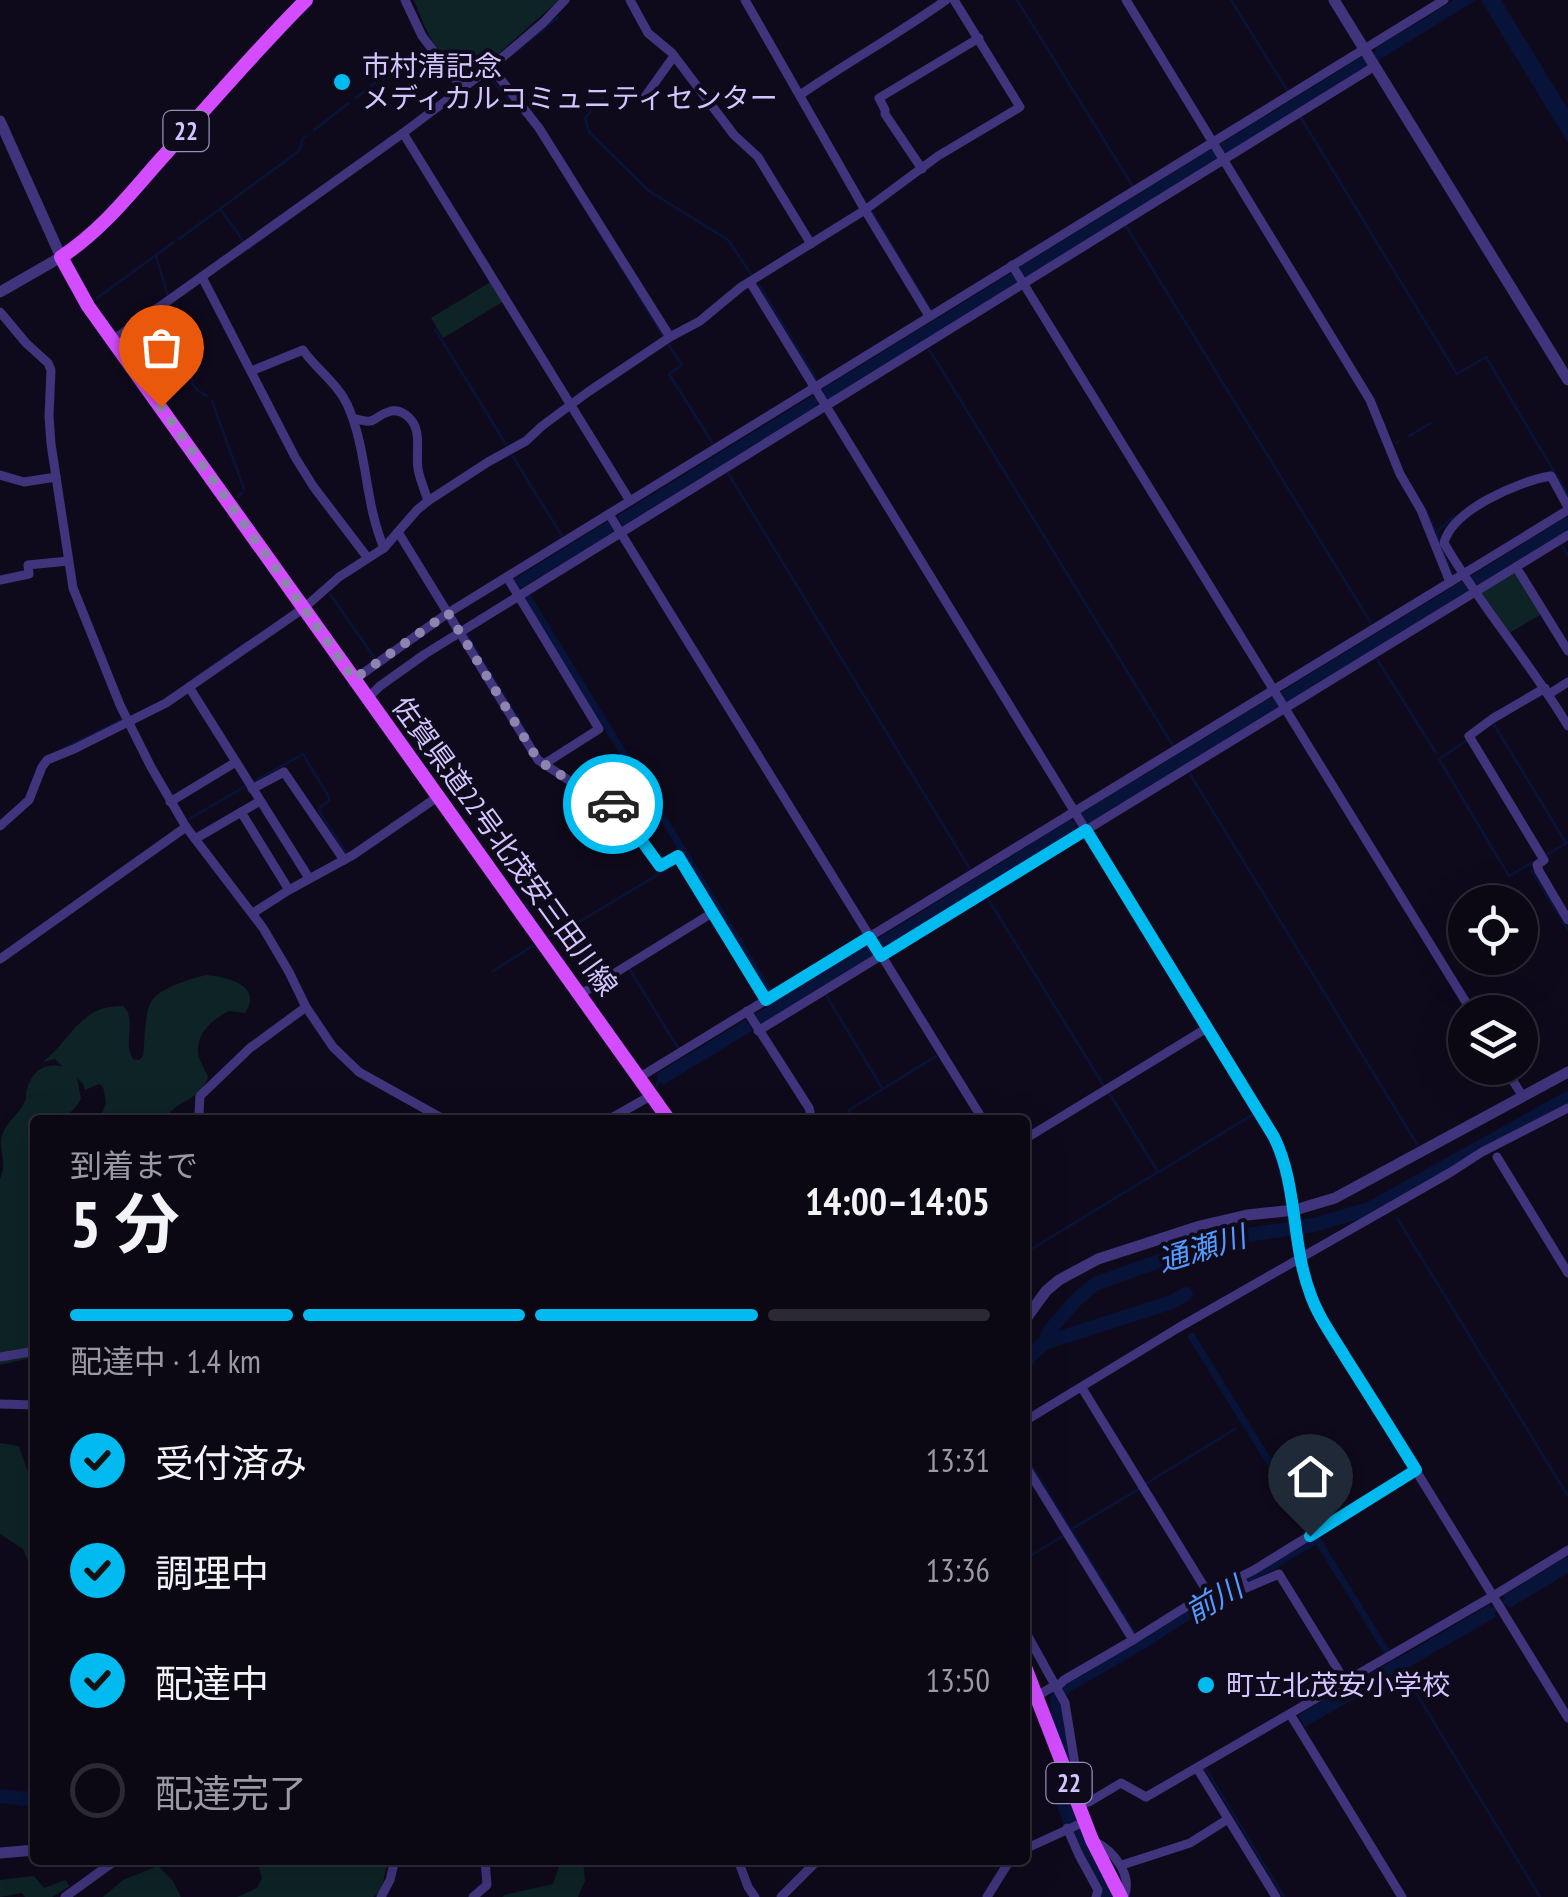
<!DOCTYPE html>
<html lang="ja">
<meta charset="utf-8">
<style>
:root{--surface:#0b0814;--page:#191622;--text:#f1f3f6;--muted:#9a9aa0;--line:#2b2934;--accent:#00baf0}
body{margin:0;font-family:"PT Sans Narrow","Noto Sans JP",sans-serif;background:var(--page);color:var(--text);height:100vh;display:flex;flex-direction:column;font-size:38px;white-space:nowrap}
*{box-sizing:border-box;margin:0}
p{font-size:32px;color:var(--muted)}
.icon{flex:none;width:55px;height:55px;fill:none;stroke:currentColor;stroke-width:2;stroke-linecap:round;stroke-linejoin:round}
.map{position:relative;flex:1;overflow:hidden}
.sheet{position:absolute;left:30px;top:1115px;width:1000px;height:750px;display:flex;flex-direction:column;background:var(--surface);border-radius:10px;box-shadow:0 10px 40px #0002,0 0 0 2px var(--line)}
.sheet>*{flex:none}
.tools{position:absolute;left:1448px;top:885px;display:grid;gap:20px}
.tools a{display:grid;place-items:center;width:90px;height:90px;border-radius:50%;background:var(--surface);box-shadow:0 10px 40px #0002,0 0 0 2px var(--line);font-size:50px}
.pin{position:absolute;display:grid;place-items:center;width:85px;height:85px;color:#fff;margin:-102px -42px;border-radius:50% 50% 50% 0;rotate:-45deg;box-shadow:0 0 10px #0007}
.pin .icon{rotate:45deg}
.courier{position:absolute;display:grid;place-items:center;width:100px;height:100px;margin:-50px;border:8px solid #00baf0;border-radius:50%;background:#fff;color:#222;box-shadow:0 2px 12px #0007}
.head em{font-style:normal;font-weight:700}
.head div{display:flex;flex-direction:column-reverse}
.head{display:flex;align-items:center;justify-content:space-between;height:170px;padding:0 40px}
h1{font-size:65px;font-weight:700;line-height:75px}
.bar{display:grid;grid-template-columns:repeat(4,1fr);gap:15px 10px;align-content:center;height:120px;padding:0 40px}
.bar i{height:12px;border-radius:8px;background:var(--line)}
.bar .current{background:var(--accent)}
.bar p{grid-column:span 4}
ol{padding:0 40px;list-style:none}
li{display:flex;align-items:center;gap:30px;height:110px}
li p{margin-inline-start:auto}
li .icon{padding:10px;border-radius:50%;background:var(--accent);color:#111;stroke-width:4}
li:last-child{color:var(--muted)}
li i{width:55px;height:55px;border:5px solid var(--line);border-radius:50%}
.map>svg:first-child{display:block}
</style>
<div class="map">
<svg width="1568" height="1897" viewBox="0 0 1568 1897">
<rect width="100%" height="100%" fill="#0f0a1b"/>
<g fill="#0d2325">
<path d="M414 0H559L470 79C443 73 423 24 414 0Z"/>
<polygon points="492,281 504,301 443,338 431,318"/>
<polygon points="1515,571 1542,614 1509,633 1481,592"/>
<path d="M206 975C226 977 264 985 245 1013L229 1011C214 1019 197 1031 198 1052 198 1059 205 1069 208 1077 200 1102 178 1098 164 1120H100L106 1102 103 1087 99 1084 85 1090 83 1084 77 1078 81 1099 75 1108 62 1120H35V1357L0 1365V1179C7 1162 0 1155 1 1139 4 1124 16 1117 23 1105 29 1095 24 1099 27 1089 33 1070 45 1062 63 1067L55 1059 43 1062C70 1041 81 1004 123 1006 138 1020 122 1043 133 1059L139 1060 143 1056C145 1042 144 1010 153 999 161 988 192 978 206 975Z"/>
<polygon points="0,1443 19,1446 35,1493 35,1578 23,1549 0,1534"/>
<polygon points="257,1860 388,1860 381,1891 373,1897 237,1897 257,1888 262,1878"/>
<polygon points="557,1860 583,1860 585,1881 578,1897 503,1897 504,1895 553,1884 559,1866"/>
<polygon points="158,1866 173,1881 181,1897 103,1897 123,1880"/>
<polygon points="34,1876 44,1888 65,1880 70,1886 52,1897 25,1897 22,1893 0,1897 0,1880"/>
</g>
<g fill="#071338">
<polygon points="1454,0 1476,0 1226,155 1224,152 1217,156 1218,160 1026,278 1024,275 1016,280 1018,284 829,400 826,397 817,403 818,406 623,526 617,516 812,396 814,398 823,393 822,389 1011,273 1014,276 1021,271 1020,267 1211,149 1215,151 1221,147 1220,144 1361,57 1363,58 1376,51 1375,48"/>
<polygon points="1481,0 1501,0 1568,109 1568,143"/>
<polygon points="1568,516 1568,531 1476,587 1474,584 1467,588 1469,592 1287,703 1284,699 1277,704 1279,708 1087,824 1084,820 1075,826 1077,830 884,950 881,946 873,951 875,955 761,1025 758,1021 750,1026 752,1031 663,1085 660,1082 657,1088 655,1086 658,1078 656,1074 745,1020 748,1024 757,1018 755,1014 868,944 871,948 879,943 877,939 1071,819 1074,823 1083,818 1081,813 1272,697 1275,700 1282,695 1280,692 1462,581 1464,584 1470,580 1469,577"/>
<polygon points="608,521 614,532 520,589 514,579"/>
<polygon points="530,594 773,991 767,994 524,598"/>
<polygon points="1193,1332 1390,1651 1385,1655 1316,1544 1272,1571 1249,1581 1248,1578 1313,1539 1187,1336"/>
<polygon points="1568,1556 1568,1573 1510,1608 1508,1605 1494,1613 1496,1617 1305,1727 1298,1715 1390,1662 1390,1660 1395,1660 1489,1605 1492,1608 1505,1600 1503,1596"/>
</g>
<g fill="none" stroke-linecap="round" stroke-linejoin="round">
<g stroke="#071338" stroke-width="2.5">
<polyline points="1017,0 1132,185"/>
<polyline points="1231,0 1288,92"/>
<polyline points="512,55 558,17"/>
<polyline points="487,75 524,116"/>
<polyline points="382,80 412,65"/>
<polyline points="603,97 585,118 589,132 649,191 728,240 751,274"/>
<polyline points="356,98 375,83"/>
<polyline points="1301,118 1457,374 1486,357 1568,495"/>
<polyline points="314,130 349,103"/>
<polyline points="581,202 663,336"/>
<polyline points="221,210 244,242"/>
<polyline points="872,212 936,319"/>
<polyline points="1126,226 1371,623"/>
<polyline points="273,231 287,221"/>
<polyline points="179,239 299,151 303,138 307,136"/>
<polyline points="260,241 268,235"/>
<polyline points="249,249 255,244"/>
<polyline points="156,256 168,296"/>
<polyline points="759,285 816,379"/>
<polyline points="97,298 174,242"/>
<polyline points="170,304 174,331 192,374 192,383 197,390 207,396"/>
<polyline points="435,329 507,446"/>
<polyline points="668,344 682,365 669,374 712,442"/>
<polyline points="929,349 1173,746"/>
<polyline points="212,401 244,489"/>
<polyline points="1409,436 1431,423"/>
<polyline points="1396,443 1400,440"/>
<polyline points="512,455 562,536"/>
<polyline points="728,473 970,869"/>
<polyline points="1526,478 1552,471"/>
<polyline points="238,497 242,493"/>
<polyline points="1426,510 1435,530"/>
<polyline points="1562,546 1568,555"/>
<polyline points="1453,574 1439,543 1437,531 1454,517"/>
<polyline points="330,594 374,657"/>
<polyline points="466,633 530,738"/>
<polyline points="1377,659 1436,753"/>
<polyline points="192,680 247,642"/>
<polyline points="1531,701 1544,694"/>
<polyline points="1493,723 1566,843"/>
<polyline points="1466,741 1439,759 1509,876 1537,860"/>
<polyline points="64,748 124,719"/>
<polyline points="1190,774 1417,1144"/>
<polyline points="255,781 303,754 329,797 329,801 320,807 319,811 347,854"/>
<polyline points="189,819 246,786"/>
<polyline points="1546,855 1568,842"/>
<polyline points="1532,871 1568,930"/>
<polyline points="514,888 519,895"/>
<polyline points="987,897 1104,1086"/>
<polyline points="527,905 530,910 538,906 543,908 555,928"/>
<polyline points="564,931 593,979"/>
<polyline points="549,936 556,930 564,931 677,863"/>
<polyline points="630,970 678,1048"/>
<polyline points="493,971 534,945"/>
<polyline points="826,995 882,1088"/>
<polyline points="855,1120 849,1110 936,1056"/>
<polyline points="1159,1172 1252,1115"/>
<polyline points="1397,1218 1568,1496"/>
<polyline points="1025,1253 1158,1172 1109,1093"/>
<polyline points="1025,1455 1134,1632"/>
<polyline points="1147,1483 1235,1429"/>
<polyline points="1072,1529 1139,1489"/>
<polyline points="1025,1559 1063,1536"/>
<polyline points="1407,1678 1540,1897"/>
<polyline points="1206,1769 1284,1897"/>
</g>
<g stroke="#071338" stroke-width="14">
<polyline points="1044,1343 1172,1302 1186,1294"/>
<polyline points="1025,1364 1030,1356 1044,1343 1050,1330 1075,1301 1095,1284 1173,1256 1235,1237 1314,1225 1369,1209 1568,1098"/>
<polyline points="1067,1764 1057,1704 1058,1696 1066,1686 1141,1643 1215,1595 1254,1577"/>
<polyline points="1061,1783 1063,1802 1072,1827 1108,1897"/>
<polyline points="0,1796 24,1799 35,1796"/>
</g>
<g stroke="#40347c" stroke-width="9">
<polyline points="405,0 422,36 462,88"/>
<polyline points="630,0 648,33 672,53 734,135 758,157 811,244"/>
<polyline points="745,0 865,210 929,316"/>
<polyline points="1126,0 1370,400 1400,474 1421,510 1450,582"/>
<polyline points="491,67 539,128 670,337"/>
<path d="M800 95C848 62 898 34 946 0"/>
<polyline points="644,98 674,56"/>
<polyline points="403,133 630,501"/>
<polyline points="922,169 885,114 885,110 879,98 979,38"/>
<polyline points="1012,265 1472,1012"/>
<polyline points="202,277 295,457 313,486 367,557"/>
<path d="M750 282 1274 1137C1300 1191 1292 1253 1316 1308L1568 1718"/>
<polyline points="0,312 26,343 48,363 51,370 49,416 51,444 73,588 120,705 151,767 186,827 263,928 289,972 306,1007 333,1047 359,1072 445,1120"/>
<polyline points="113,340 403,133 491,67 543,23 565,0"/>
<path d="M251 371 303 350C316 369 337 383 347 404 368 450 364 502 384 548"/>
<path d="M353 418C379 426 370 417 391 411 396 410 402 412 406 415 424 428 415 451 418 469 420 480 425 491 428 501"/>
<polyline points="0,475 24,482 56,477"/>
<path d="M1568 507 1551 476C1519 481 1452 510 1444 543 1481 607 1530 662 1568 726"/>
<polyline points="609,514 983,1120"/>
<polyline points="398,532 538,760 579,787 618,808 659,866 678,857 766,1000"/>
<polyline points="1516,567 1568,651"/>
<polyline points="507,577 599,729 544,764"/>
<polyline points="0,580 29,574 28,565 68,561"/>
<polyline points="355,679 448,613 1444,0"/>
<polyline points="189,687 309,878"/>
<polyline points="1545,688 1492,719 1469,736 1544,860 1537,865 1539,871 1568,920"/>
<polyline points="1549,694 1568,682"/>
<polyline points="368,698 380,686 425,654 1375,66"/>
<polyline points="252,789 284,772 344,860"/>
<polyline points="170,802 236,762"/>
<polyline points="241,812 289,890"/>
<polyline points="0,826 29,800 42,767 47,760 74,749 166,703 304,608 339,577 384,548 417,510 428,501 488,462 526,441 542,426 588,392 670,337 700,321 741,287 865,210 938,156 1020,107 954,0"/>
<polyline points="195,839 260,801"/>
<polyline points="253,913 289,890 353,855 439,796"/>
<polyline points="0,959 186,827"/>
<polyline points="581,994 712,913"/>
<polyline points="747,1011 809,1108 812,1120"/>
<polyline points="758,1031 1568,535"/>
<polyline points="1505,1068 1523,1097"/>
<polyline points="640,1077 1568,510"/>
<polyline points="202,1120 199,1113 200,1096 250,1048 306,1007"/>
<polyline points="608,1120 652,1095"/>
<polyline points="1025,1139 1207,1028"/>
<polyline points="1497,1157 1568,1273"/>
<polyline points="0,1357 35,1351"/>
<polyline points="1082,1388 1208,1593"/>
<polyline points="0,1404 35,1405"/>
<polyline points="1025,1421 1178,1328 1451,1172 1482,1152 1568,1108"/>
<polyline points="1025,1465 1133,1640"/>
<polyline points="1240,1577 1246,1588 1279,1574 1345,1681"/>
<polyline points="1025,1631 1065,1703 1076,1771 1076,1780 1071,1787"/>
<polyline points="1056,1688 1064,1680 1133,1640 1208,1593 1254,1570 1416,1470"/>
<polyline points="1025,1703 1054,1686"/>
<polyline points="1290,1714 1402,1897"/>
<polyline points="1197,1768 1276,1897"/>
<polyline points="1077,1805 1089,1802 1121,1783 1146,1797 1493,1596 1568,1550"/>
<polyline points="1067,1828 1079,1855 1098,1890 1096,1897"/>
<path d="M1094 1841C1114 1851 1133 1875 1124 1897"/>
<polyline points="1025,1849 1084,1822"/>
<polyline points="738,1860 748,1887 755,1897"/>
<polyline points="1122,1865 1190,1843 1228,1819"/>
<polyline points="65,1897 116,1860"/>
<polyline points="381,1897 390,1880 395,1860"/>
<polyline points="473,1897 487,1885 485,1860"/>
<polyline points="781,1897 818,1860"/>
<polyline points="987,1897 1010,1860"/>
</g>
<g stroke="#40347c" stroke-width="11">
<polyline points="1334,0 1568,380"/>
<polyline points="0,121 61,257 0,292"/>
<polyline points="1025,1320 1046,1291 1059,1280 1098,1259 1200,1226 1247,1215 1295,1210 1335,1198 1568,1072"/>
<polyline points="0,1853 35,1850"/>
</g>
<g stroke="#d34cff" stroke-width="14">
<path d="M306 0C255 51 208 106 160 160 129 195 101 231 61 257L88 306 669 1120"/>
<polyline points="1025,1667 1092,1840 1121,1897"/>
</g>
</g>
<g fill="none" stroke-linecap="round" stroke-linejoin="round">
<polyline stroke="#8e84af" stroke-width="10" stroke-dasharray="0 18" points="161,407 354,679 448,613 538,760 579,787 613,804"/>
<path stroke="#00baf0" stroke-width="12" d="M613 804 618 808 660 866 678 856 766 1000 869 937 881 956 1086 830 1274 1137C1298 1186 1291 1242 1310 1293 1318 1317 1334 1338 1347 1360 1370 1396 1393 1433 1416 1470L1310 1536"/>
</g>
<g fill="#00baf0" stroke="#0f0a1b" stroke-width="4">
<circle cx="342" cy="82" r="10"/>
<circle cx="1206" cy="1685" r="10"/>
</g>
<g text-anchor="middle" stroke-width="8" stroke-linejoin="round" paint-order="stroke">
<g fill="#0f0a1b" stroke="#988dbb" stroke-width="2.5">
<rect x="163.5" y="111" width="45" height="40" rx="8"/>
<rect x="1046.5" y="1763" width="45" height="40" rx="8"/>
</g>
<g font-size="25" font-weight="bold" fill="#d3c5ff">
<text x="186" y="140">22</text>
<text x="1069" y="1792">22</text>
</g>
<g font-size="28" fill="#d3c5ff" stroke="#0f0a1b" text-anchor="start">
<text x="362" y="76">市村清記念<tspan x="362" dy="32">メディカルコミュニティセンター</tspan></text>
<text x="1226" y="1695">町立北茂安小学校</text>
</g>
<g font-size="28" fill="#d3c5ff" stroke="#0f0a1b">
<text transform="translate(505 846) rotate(54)" y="10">佐賀県道22号北茂安三田川線</text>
</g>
<g font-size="30" font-style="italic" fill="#539aff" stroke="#0f0a1b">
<text transform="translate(1202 1249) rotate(-17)" y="10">通瀬川</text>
<text transform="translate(1214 1600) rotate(-30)" y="10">前川</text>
</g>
</g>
</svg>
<div class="tools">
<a><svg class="icon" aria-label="locate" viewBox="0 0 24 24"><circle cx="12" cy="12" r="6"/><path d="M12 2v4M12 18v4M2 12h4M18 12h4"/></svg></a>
<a><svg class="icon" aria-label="layers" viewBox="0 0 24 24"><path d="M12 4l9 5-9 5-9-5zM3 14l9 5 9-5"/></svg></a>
</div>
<div class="pin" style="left:161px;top:407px;background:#ea580c"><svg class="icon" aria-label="bag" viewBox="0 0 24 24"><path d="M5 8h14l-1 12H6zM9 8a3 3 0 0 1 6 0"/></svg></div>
<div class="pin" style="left:1310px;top:1536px;background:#1f2937"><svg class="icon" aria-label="home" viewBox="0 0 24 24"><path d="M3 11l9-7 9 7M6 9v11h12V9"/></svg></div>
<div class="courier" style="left:613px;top:804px"><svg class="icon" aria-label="car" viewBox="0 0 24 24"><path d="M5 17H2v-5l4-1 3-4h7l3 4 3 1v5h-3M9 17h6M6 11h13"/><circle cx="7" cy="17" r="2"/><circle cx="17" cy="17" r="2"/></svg></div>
<section class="sheet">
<div class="head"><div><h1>5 分</h1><p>到着まで</p></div><em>14:00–14:05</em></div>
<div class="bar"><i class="current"></i><i class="current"></i><i class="current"></i><i></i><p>配達中 · 1.4 km</p></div>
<ol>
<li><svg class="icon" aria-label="check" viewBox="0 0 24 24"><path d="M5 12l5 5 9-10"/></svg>受付済み<p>13:31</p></li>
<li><svg class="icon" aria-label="check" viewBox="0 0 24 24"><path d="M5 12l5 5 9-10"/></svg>調理中<p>13:36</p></li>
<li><svg class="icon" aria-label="check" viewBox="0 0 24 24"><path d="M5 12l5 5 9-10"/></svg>配達中<p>13:50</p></li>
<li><i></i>配達完了</li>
</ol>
</section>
</div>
